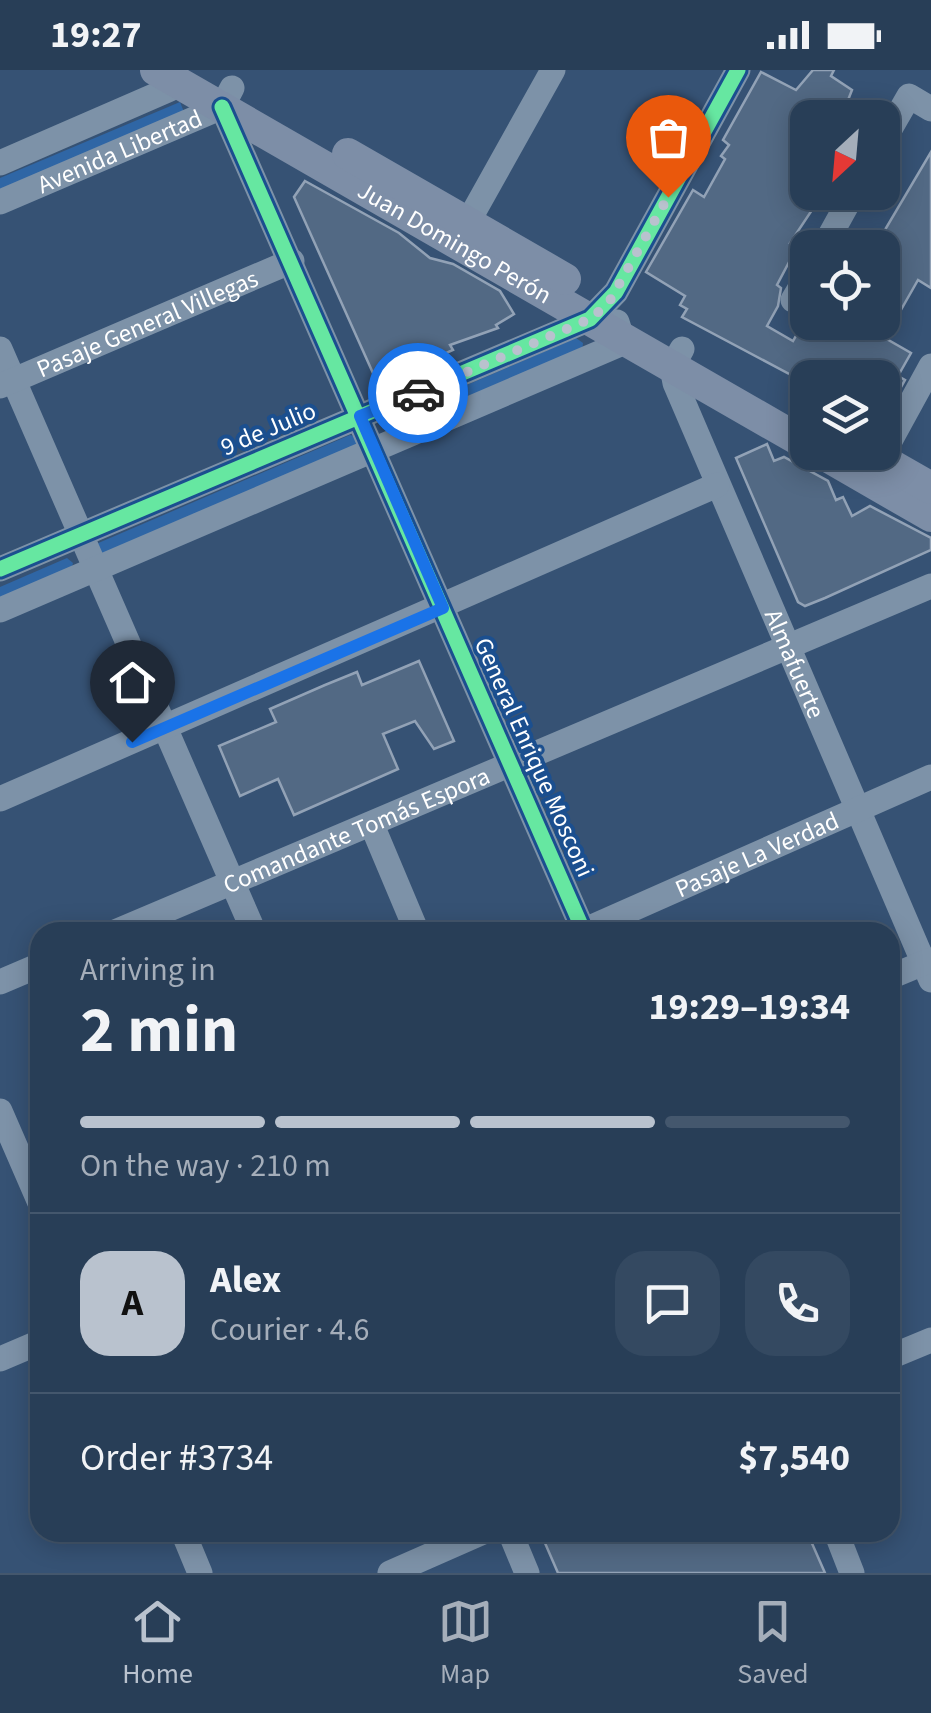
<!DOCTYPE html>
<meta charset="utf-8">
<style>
:root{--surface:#283e57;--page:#344961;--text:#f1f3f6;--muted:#a5aeba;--line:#44576d;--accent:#b9c2ce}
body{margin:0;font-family:"Source Sans 3",sans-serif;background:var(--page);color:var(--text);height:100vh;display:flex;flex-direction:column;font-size:38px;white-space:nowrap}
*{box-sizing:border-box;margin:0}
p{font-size:32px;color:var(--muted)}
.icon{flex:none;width:55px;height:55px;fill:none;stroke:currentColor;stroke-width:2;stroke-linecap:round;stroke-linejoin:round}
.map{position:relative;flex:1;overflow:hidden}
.details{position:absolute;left:30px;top:852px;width:870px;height:620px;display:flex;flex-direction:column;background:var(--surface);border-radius:30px;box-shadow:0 5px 25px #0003,0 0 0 2px var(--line)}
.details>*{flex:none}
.needle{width:65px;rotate:206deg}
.fabs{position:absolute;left:790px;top:30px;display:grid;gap:20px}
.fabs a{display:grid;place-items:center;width:110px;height:110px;border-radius:20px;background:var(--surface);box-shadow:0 5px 25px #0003,0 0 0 2px var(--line);font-size:50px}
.pin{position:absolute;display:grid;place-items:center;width:85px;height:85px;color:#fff;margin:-102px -42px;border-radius:50% 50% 50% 0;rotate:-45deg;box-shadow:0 0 10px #0007}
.pin .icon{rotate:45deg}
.courier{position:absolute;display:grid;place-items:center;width:100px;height:100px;margin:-50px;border:8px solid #1a73e8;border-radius:50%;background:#fff;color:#222;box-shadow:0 2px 12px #0007}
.overview em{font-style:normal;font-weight:700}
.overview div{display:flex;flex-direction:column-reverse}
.overview{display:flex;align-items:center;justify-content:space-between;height:170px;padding:0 50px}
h1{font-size:65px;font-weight:700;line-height:75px}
.bar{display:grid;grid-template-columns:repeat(4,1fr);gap:15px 10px;align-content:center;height:120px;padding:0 50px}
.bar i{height:12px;border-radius:8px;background:var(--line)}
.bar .on{background:var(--accent)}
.bar p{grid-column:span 4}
.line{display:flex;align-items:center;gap:25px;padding:0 50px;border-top:2px solid var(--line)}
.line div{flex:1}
.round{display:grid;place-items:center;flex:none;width:105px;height:105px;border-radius:30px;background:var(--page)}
.status{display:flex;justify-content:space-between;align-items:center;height:70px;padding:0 50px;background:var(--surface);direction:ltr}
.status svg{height:28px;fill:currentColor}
.tabs{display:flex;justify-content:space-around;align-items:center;height:140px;border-top:2px solid var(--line);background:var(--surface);font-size:28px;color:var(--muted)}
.tabs a{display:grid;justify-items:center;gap:5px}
.tabs .on{color:var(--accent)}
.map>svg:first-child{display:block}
</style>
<div class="status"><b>19:27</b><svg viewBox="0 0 49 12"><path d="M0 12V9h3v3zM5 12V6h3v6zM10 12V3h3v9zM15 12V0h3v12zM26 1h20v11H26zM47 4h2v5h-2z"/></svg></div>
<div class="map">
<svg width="931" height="1503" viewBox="0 0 931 1503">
<rect width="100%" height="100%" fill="#365274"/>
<g fill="#2f66a5">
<polygon points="180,32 184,42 0,120 0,108"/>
<polygon points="576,268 583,273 582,282 388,362 382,358 383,351"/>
<polygon points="350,365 357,367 356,377 101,484 96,474"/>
<polygon points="67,488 73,493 71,501 0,531 0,517"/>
</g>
<g fill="#526984" stroke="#92a2b6" stroke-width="2.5">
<polygon points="813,0 834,0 831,6 852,20 841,48 808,48 808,122 824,122 790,173 797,177 777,215 781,218 778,236 767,256 793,271 805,250 823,260 827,252 882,252 882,178 876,175 931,82 931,218 918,210 885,268 911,283 898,306 905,310 882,351 882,308 808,308 808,314 682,247 687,239 680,235 685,226 646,202 693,120 704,127 725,89 721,86 729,75 723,70 761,2 796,20"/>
<polygon points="305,111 399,163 430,188 453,194 500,221 514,244 496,255 498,258 450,275 453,280 426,292 422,282 391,295 395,304 377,312 294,127"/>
<polygon points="767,374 774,391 784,387 828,411 836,430 843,427 852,446 870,436 931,468 931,480 825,528 805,536 798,532 736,388"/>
<polygon points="419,591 454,671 434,679 415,651 383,664 398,699 294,745 278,709 240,726 219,676 276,652 270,639 325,615 357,602 362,615"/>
<polygon points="546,1462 807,1462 825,1503 558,1503 545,1473"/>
</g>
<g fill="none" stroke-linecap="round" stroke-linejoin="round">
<g stroke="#7d92a8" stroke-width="25">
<polyline points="222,37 584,862"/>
<polyline points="882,73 909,26 931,39"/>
<polyline points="0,93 170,19 177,12 174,0"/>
<path id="s1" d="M0 132 222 37 232 18"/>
<polyline points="468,152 553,0"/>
<polyline points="823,178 854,122"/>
<polyline points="793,230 808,205"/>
<polyline points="0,279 254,862"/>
<path id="s2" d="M682 279 672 297 675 313 931 910"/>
<path id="s3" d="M0 316 292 191"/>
<polyline points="873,402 931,296"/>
<polyline points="0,499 590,249 616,222 738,0"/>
<polyline points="0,540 618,275 622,268 617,252"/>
<polyline points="0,729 717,415"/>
<polyline points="372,755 417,862"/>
<path id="s4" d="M583 861 931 707"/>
<path id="s5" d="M115 862 931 516"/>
<polyline points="890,907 931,890"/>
<polyline points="0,912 40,895"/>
<polyline points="0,1041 40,1133"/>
<polyline points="890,1287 931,1270"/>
<polyline points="0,1289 40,1272"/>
<polyline points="183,1462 200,1503"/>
<polyline points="510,1462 527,1503"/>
<polyline points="836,1462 852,1503"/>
<polyline points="390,1503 483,1462"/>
</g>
<g stroke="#7d8ea7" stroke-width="32">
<path id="s6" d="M156 0 808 375"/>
<polyline points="348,84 565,209"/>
<polyline points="820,382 931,446"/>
<polyline points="868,382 931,418"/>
</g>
<g stroke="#1b4f8f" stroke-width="21">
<g id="cycleway">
<polyline points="222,37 584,862"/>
<polyline points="0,499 590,249 616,222 738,0"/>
</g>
</g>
<use href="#cycleway" stroke="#66e7a1" stroke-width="15"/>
</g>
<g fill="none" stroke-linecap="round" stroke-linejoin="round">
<polyline stroke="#b9c2ce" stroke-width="10" stroke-dasharray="0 18" points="418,323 590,249 608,234 668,127"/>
<polyline stroke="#1a73e8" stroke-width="12" points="132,672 443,538 360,346 418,323"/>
</g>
<g text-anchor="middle" stroke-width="8" stroke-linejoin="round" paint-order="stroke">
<g font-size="25" fill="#fff" stroke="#1b4f8f">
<text dy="9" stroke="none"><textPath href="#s1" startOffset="130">Avenida Libertad</textPath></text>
<text dy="9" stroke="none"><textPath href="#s6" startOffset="345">Juan Domingo Perón</textPath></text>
<text dy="9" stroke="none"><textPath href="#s3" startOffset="160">Pasaje General Villegas</textPath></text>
<text transform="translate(268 358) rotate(-23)" y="9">9 de Julio</text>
<text dy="9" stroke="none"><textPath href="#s2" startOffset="342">Almafuerte</textPath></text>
<text transform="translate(535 687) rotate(66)" y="9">General Enrique Mosconi</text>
<text dy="9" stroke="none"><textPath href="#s5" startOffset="262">Comandante Tomás Espora</textPath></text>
<text dy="9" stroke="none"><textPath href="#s4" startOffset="190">Pasaje La Verdad</textPath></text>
</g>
</g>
</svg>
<div class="fabs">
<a><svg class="needle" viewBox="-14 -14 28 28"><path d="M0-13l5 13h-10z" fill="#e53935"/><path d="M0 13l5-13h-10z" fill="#a5aeba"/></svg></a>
<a><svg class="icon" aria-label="locate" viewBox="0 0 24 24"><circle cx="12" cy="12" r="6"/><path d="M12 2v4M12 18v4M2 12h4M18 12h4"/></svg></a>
<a><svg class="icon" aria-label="layers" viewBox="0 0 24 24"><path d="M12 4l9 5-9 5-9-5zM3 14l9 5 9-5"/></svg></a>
</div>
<div class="pin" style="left:668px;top:127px;background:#ea580c"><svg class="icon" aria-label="bag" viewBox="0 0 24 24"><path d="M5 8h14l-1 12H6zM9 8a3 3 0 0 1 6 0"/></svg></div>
<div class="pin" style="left:132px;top:672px;background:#1f2937"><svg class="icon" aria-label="home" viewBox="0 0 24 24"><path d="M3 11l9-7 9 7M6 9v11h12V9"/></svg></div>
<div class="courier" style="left:418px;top:323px"><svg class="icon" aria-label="car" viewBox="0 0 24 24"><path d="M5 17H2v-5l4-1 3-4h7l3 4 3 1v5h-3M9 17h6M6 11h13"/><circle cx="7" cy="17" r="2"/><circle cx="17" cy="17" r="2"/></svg></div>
<section class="details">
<div class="overview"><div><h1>2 min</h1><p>Arriving in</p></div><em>19:29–19:34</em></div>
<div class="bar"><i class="on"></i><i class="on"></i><i class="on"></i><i></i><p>On the way · 210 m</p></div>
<div class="line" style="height:180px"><b class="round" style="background:var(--accent);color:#111">A</b><div><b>Alex</b><p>Courier · 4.6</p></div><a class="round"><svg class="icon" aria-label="chat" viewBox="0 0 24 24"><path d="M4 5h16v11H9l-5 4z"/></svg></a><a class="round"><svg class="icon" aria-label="phone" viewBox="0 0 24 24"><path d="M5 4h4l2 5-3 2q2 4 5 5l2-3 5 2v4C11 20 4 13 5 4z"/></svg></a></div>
<div class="line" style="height:130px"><div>Order #3734</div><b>$7,540</b></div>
</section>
</div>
<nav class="tabs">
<a class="on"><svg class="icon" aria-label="home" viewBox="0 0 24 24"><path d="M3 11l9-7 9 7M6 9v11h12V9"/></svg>Home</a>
<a><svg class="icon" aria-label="map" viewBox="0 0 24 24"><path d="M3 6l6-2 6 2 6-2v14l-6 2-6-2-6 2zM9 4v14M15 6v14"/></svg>Map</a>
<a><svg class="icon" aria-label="saved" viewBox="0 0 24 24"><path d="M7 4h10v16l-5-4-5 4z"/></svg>Saved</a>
</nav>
